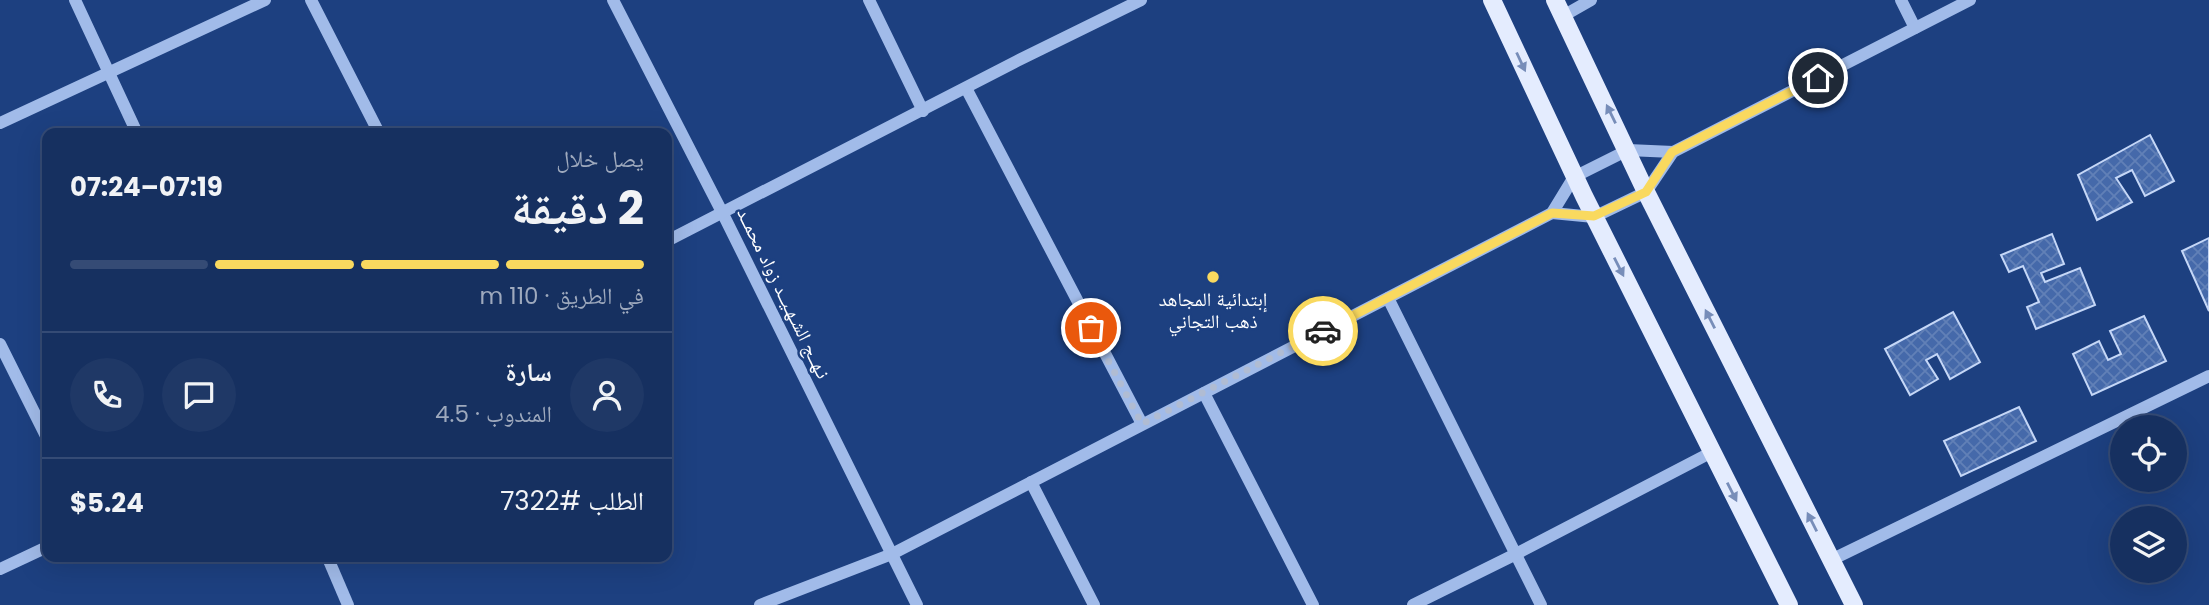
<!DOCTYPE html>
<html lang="ar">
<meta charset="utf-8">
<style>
:root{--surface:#163060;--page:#1f3866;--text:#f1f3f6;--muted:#9ea9bd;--line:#354b75;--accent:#f9d95f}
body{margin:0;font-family:Poppins,"Noto Naskh Arabic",sans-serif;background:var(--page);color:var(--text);direction:rtl;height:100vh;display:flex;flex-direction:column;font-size:26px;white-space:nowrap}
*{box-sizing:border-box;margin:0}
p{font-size:23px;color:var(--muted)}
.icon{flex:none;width:38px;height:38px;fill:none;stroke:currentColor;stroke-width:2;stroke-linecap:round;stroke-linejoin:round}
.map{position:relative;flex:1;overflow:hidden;direction:ltr}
.side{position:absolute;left:42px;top:128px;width:630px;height:434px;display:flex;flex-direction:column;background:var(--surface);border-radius:14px;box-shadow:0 7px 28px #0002,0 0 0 2px var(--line);direction:rtl}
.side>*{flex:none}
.buttons{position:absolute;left:2110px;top:415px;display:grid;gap:14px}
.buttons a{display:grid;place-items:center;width:77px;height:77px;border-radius:50%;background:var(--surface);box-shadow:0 7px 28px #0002,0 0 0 2px var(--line);font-size:35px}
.pin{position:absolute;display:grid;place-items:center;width:60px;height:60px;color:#fff;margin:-30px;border:4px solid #fff;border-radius:50%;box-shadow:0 2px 7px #0007}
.courier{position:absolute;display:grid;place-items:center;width:70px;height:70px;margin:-35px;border:5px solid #f9d95f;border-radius:50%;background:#fff;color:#222;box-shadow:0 2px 9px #0007}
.headline em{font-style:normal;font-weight:700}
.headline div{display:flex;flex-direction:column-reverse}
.headline{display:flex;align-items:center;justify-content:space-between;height:119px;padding:0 28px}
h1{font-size:46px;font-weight:700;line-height:52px}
.bar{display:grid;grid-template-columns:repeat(4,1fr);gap:10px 7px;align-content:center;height:84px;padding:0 28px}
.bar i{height:9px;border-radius:5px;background:var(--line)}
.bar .active{background:var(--accent)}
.bar p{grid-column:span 4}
.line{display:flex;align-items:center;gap:18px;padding:0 28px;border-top:2px solid var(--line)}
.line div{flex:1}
.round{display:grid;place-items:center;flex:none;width:74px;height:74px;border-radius:37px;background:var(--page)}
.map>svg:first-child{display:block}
</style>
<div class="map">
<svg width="2209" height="605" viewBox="0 0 2209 605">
<defs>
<pattern id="building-cross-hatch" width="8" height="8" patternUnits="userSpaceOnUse" patternTransform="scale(1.75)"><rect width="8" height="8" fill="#4569aa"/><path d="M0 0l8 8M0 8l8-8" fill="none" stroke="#6180b7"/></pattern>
</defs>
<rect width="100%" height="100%" fill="#1d4080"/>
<g fill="url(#building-cross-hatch)" stroke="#c5d7f7" stroke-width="2">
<polygon points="2150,135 2174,181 2145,196 2132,170 2116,178 2132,202 2097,220 2078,175"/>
<polygon points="2052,234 2064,264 2041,273 2045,282 2080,268 2095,305 2036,329 2027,307 2039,302 2023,266 2009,272 2001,255"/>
<polygon points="2209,238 2209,311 2182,251"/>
<polygon points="1953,312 1980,362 1950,379 1937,354 1926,360 1938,379 1910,395 1885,349"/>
<polygon points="2144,316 2166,361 2092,395 2073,354 2099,341 2108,360 2121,354 2110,331"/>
<polygon points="2019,407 2036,441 1961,476 1944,441"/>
</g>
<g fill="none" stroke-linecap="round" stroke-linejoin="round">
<g stroke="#a1bbe9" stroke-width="12">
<polyline points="75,0 137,133"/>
<polyline points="311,0 379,133"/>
<polyline points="613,0 723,214 917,605"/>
<polyline points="869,0 923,111"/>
<polyline points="1901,0 1915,28"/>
<polyline points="1563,16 1591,0"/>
<polyline points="966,88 1142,424"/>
<polyline points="0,123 265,0"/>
<polyline points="1552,213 1594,217 1646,192 1673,152 1970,0"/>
<polyline points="667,241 1017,61 1141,0"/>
<polyline points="1388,298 1541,605"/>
<polyline points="0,344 47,438"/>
<polyline points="1204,393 1313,605"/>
<polyline points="1031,482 1094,605"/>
<polyline points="327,556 348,605"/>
<polyline points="1831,560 2209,376"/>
<polyline points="0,569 47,547"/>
<polyline points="760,605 892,554 1552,213 1574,177 1628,150 1673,152"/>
<polyline points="1413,605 1516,554 1712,452"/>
</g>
<g stroke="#e4ecfe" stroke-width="18">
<polyline points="1492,0 1584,196 1789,605"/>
<polyline points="1555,0 1646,192 1854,605"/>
</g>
</g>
<defs><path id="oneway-solid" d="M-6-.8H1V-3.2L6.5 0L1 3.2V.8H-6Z" transform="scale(1.75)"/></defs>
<g fill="#778db9">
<use href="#oneway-solid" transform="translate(1521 62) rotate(65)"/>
<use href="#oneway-solid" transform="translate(1611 114) rotate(-116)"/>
<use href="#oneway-solid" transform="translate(1619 267) rotate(63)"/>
<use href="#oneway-solid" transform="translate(1710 319) rotate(-117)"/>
<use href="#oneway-solid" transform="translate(1732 492) rotate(63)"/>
<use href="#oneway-solid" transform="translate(1812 522) rotate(-117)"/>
</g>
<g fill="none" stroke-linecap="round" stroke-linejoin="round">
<polyline stroke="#b0bcd3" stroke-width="7" stroke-dasharray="0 12.6" points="1091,328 1142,424 1323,331"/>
<polyline stroke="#f9d95f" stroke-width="9" points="1323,331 1552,213 1594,216 1646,192 1672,152 1818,78"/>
</g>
<circle fill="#f9d95f" stroke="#1d4080" stroke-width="2.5" cx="1213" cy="277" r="7"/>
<g text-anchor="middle" stroke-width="5" stroke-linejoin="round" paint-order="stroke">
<g font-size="19" fill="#fff" stroke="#1d4080">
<text transform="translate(784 293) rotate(64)" y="7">نـهــج الشـهـيــد زواد محمــد</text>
</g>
<g font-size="19" fill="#fff" stroke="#1d4080">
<text x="1213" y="306">إبتدائية المجاهد<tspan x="1213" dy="22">ذهب التجاني</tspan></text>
</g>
</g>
</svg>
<div class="buttons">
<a><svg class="icon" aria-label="locate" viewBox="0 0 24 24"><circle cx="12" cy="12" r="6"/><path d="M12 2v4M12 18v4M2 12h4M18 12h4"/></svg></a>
<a><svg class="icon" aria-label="layers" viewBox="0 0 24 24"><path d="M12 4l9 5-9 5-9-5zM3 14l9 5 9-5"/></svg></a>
</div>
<div class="pin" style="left:1091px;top:328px;background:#ea580c"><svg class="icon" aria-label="bag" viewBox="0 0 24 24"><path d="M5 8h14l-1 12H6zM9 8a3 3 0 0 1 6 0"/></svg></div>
<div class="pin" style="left:1818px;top:78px;background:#1f2937"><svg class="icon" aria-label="home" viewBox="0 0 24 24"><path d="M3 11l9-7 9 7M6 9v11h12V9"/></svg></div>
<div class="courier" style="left:1323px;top:331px"><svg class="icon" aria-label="car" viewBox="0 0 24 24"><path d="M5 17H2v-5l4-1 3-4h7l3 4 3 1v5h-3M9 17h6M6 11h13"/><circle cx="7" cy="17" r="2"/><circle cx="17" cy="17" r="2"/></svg></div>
<section class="side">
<div class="headline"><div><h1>2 دقيقة</h1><p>يصل خلال</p></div><em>07:19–07:24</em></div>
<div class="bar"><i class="active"></i><i class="active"></i><i class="active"></i><i></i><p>في الطريق · 110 m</p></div>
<div class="line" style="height:126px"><a class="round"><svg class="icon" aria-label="person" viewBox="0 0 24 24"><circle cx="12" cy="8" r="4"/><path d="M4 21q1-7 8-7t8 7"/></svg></a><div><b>سارة</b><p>المندوب · 4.5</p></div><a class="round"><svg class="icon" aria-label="chat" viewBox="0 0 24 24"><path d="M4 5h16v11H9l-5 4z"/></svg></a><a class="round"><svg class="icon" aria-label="phone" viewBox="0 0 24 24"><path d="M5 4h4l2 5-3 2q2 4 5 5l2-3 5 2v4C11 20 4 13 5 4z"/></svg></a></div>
<div class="line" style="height:91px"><div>الطلب #7322</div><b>$5.24</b></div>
</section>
</div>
